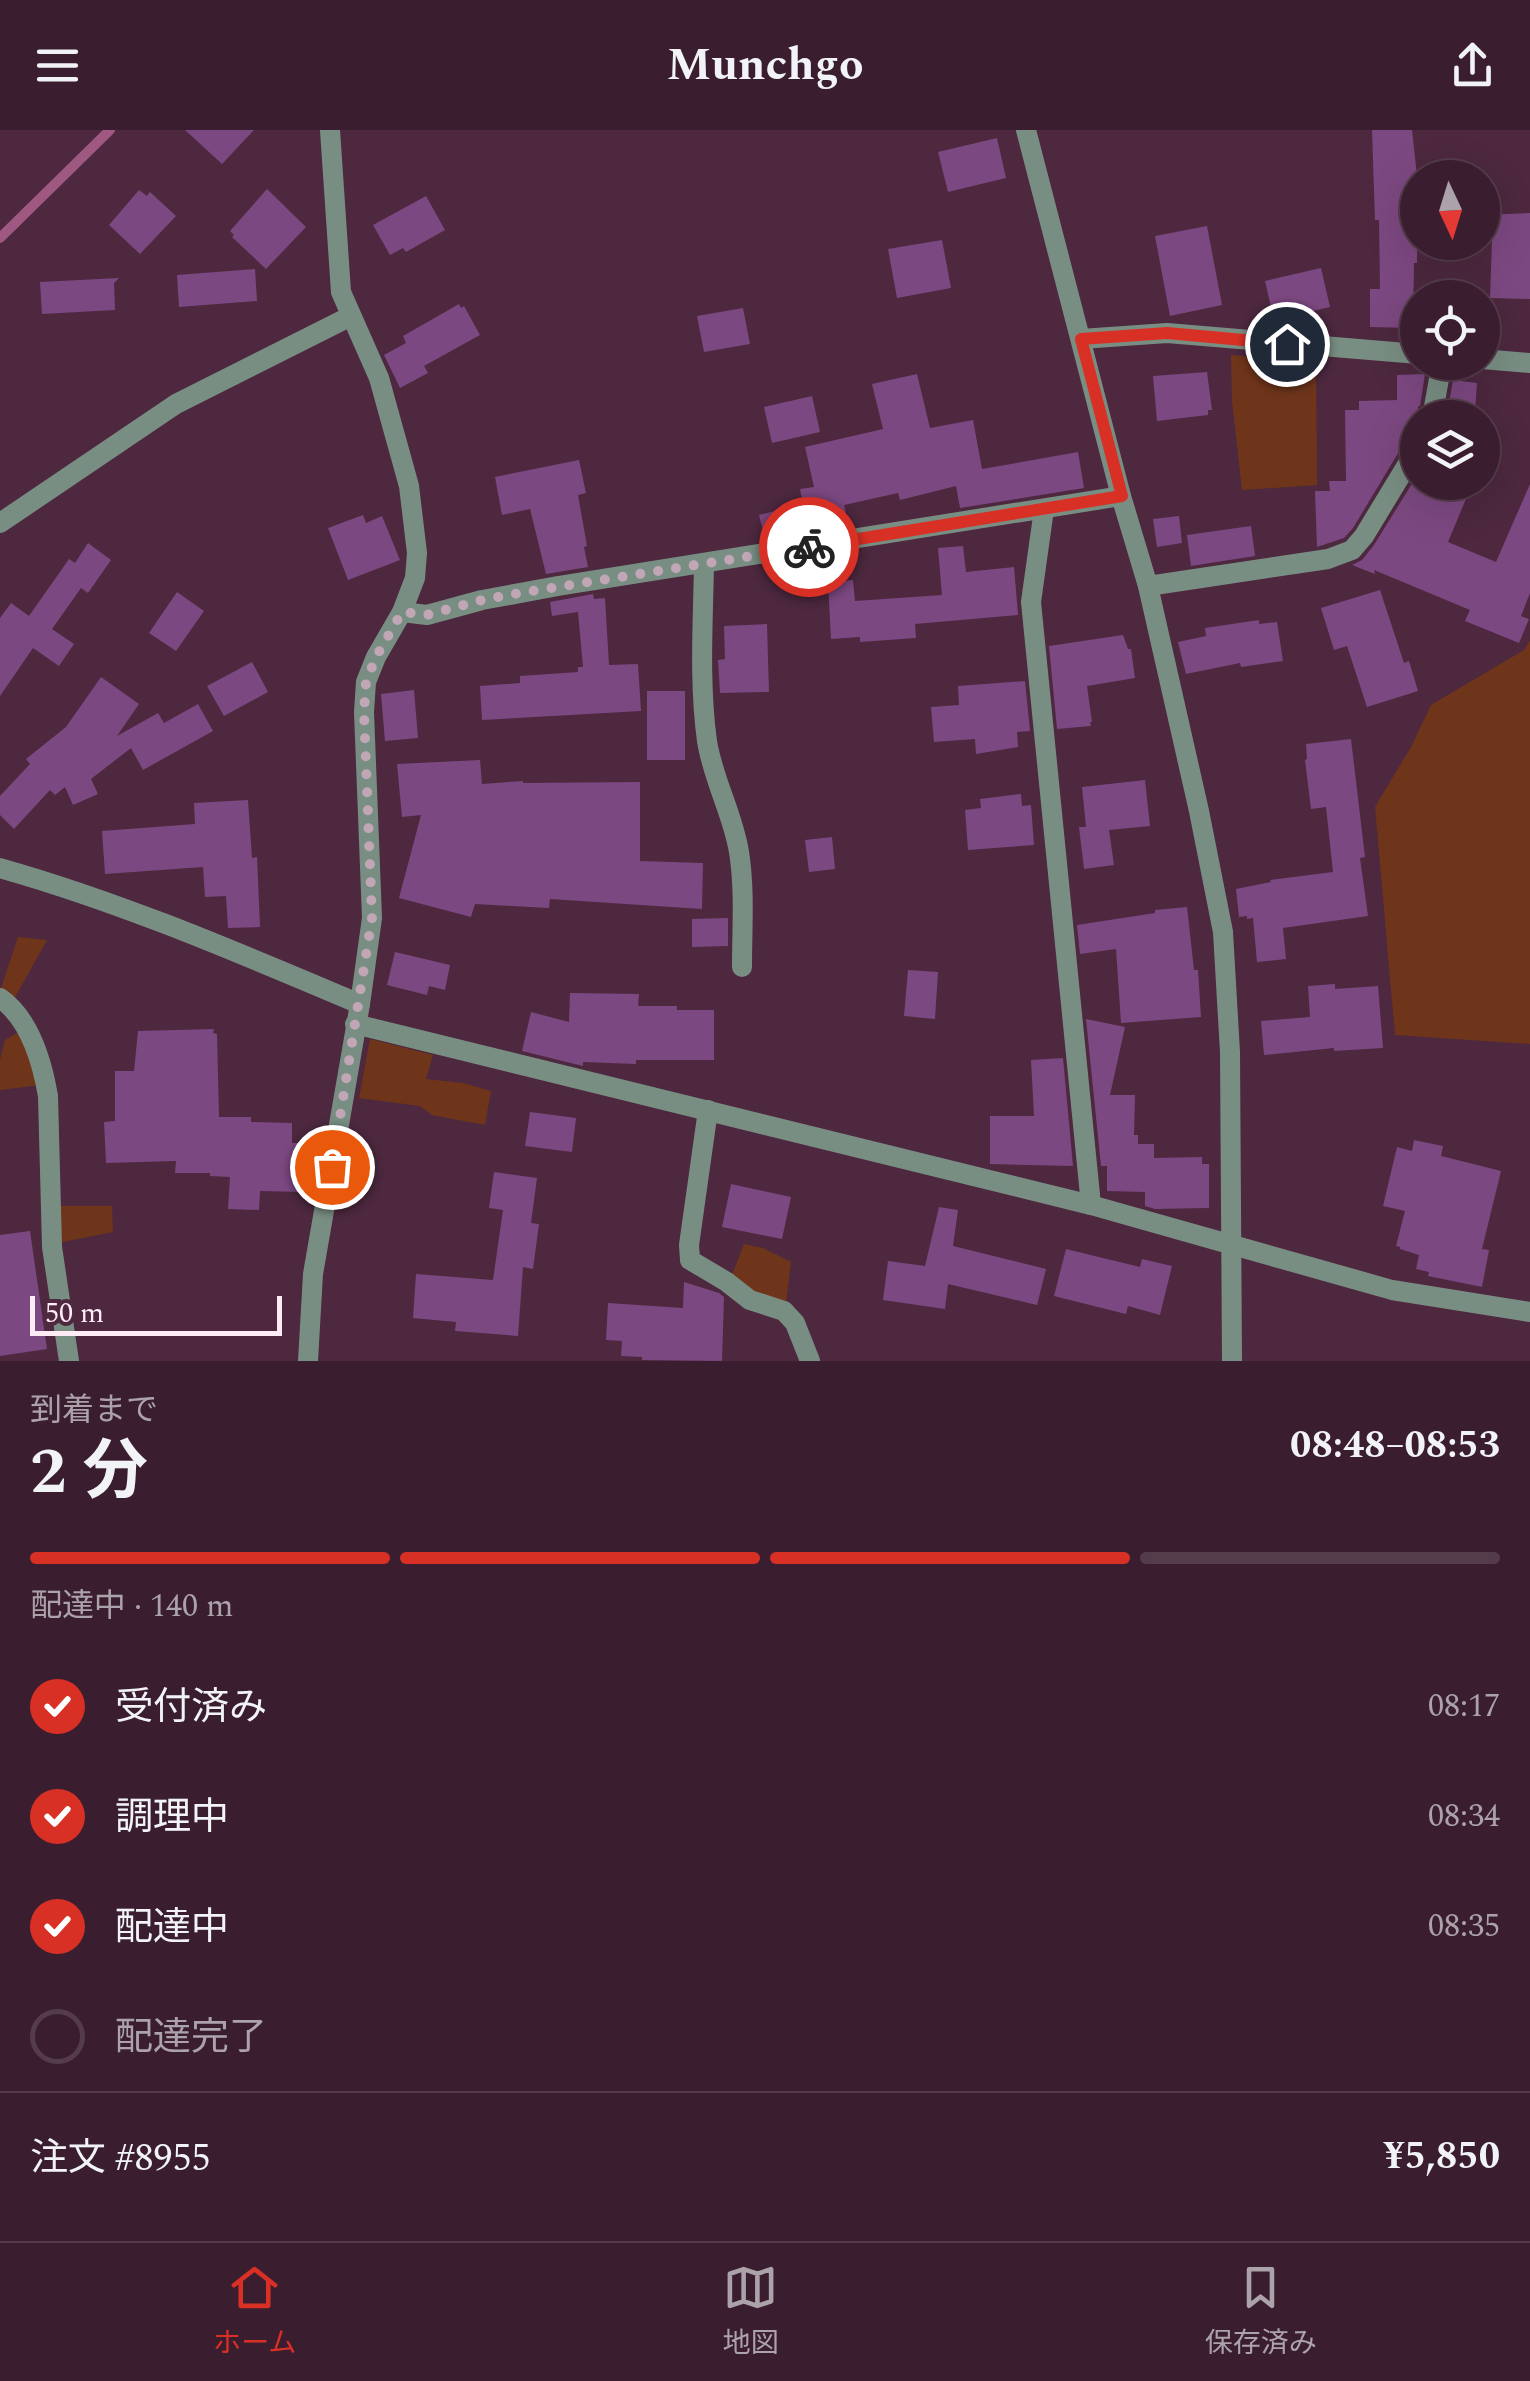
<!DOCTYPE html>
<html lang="ja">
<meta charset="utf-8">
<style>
:root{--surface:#3a1e2f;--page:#412737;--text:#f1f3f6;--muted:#aba2aa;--line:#543c4b;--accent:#d93025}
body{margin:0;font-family:Spectral,"Noto Sans JP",serif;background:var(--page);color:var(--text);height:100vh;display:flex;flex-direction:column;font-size:38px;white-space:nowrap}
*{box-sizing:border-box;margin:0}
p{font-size:32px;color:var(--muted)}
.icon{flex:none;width:55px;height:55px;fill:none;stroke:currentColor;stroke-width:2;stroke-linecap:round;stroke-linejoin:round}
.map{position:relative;height:1231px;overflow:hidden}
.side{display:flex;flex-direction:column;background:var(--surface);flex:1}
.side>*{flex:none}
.needle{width:65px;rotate:176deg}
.controls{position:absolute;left:1400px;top:30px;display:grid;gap:20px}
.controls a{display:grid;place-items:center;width:100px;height:100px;border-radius:50%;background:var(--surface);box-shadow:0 10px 40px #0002,0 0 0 2px var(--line);font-size:50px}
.scale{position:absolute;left:30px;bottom:25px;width:252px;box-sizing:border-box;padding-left:10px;border:5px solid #ffebf6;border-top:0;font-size:28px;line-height:35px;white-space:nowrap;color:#ffebf6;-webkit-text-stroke:8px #4d283f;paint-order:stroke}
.pin{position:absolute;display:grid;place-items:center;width:85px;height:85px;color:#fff;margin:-42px;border:5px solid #fff;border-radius:50%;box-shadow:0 2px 10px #0007}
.courier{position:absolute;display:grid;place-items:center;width:100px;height:100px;margin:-50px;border:8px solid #d93025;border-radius:50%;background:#fff;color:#222;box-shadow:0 2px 12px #0007}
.head em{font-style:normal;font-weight:700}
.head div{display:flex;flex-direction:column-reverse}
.head{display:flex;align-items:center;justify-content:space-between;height:170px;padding:0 30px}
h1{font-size:65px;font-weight:700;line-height:75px}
.bar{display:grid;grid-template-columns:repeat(4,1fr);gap:15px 10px;align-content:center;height:120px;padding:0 30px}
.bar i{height:12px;border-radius:8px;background:var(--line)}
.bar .current{background:var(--accent)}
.bar p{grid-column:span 4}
.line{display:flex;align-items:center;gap:25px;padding:0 30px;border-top:2px solid var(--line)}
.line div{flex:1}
ol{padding:0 30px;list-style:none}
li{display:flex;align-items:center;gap:30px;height:110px}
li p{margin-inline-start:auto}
li .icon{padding:10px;border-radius:50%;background:var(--accent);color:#fff;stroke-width:4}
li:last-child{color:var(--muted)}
li i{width:55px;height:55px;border:5px solid var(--line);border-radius:50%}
header{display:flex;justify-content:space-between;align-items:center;height:130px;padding:0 30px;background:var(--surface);font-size:45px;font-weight:700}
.tab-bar{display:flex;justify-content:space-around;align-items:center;height:140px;border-top:2px solid var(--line);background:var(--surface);font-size:28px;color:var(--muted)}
.tab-bar a{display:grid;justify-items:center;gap:5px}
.tab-bar .current{color:var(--accent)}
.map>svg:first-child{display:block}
</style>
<header><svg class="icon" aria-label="menu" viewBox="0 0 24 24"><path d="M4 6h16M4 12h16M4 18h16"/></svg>Munchgo<svg class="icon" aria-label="share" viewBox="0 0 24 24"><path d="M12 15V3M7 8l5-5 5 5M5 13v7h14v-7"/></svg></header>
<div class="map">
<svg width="1530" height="1231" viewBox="0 0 1530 1231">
<rect width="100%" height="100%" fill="#4d283f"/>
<g fill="#6f351a">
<polygon points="1231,225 1316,232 1317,355 1242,360 1232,271"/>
<polygon points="1530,510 1530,914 1395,905 1375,677 1411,617 1431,575 1524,520"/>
<polygon points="18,807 47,810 14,869 0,861"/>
<polygon points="19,902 40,955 0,960 0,930 5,910"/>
<polygon points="370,909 433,925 426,949 463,953 491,961 485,995 432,985 420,976 359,968"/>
<polygon points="56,1076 112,1076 113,1102 57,1113"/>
<polygon points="744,1114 763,1118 791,1132 786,1173 756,1166 731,1147"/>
</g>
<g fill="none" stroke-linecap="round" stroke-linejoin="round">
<polyline stroke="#9e5882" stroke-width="10" points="0,108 110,0"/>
</g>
<g fill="#7c4881">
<polygon points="185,0 254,0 222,34"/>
<polygon points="1372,0 1412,0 1418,55 1417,133 1414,133 1413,198 1370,197 1370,159 1380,159 1379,90 1375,90"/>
<polygon points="997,8 1006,48 948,62 938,22"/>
<polygon points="267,59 306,97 266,139 232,107 234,105 230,101"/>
<polygon points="139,60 147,66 150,62 176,86 140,124 109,95"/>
<polygon points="426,66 445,100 406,122 403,118 390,125 373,95"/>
<polygon points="1530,83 1530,169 1490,168 1492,111 1482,111 1482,85"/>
<polygon points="1207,96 1222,175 1170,186 1155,106"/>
<polygon points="942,110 951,158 897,168 888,119"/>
<polygon points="1321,138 1330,177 1274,190 1265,151"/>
<polygon points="255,139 257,171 179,177 177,145"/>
<polygon points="119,148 114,153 115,180 42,184 40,152"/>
<polygon points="459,174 461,178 464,176 480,205 424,236 428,243 400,258 384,225 406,213 403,206"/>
<polygon points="743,178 750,214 704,222 697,186"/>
<polygon points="1207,242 1212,280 1208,280 1208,285 1157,291 1153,246"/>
<polygon points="917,244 930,298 973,290 982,339 1078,322 1084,358 960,378 956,356 900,370 898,363 844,375 848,392 765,409 759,385 803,374 800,359 814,357 805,317 883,299 872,254"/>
<polygon points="1425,244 1420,276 1418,276 1418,302 1406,310 1353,398 1344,408 1317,417 1315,361 1330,361 1329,351 1346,351 1345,280 1359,280 1359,271 1397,270 1397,245"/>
<polygon points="1453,250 1477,253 1475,281 1448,279"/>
<polygon points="812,266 820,302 772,313 764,277"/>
<polygon points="579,330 586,363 578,365 587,416 584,417 588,437 546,444 530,379 502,385 495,347"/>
<polygon points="1413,352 1473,352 1448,412 1496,432 1530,354 1530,463 1521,486 1529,489 1519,513 1465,491 1470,480 1374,440 1375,444 1352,435 1362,430 1374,415"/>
<polygon points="363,385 366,393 382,386 400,430 348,450 328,398"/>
<polygon points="1179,386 1182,413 1157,417 1153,389"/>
<polygon points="1251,396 1255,426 1191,436 1187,405"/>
<polygon points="88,413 111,430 88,463 81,458 52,499 74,514 59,536 33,518 0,566 0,488 11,473 29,486 69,429 75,433"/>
<polygon points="963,416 966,442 1014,437 1018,485 915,494 916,508 860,512 860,507 831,509 828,452 853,450 855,471 942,465 938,418"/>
<polygon points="1380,460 1404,533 1409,531 1418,561 1367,577 1347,516 1334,520 1321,478"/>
<polygon points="177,462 204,481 176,521 149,503"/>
<polygon points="593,464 594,469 605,468 609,535 638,534 641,581 482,590 480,556 520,553 520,546 578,542 578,537 583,537 578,482 552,486 550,472"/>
<polygon points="1259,490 1259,494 1277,492 1283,531 1241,537 1240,533 1186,544 1178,512 1206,506 1205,498"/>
<polygon points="767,494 769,562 720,563 718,530 725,529 724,496"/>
<polygon points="1123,505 1128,519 1131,519 1135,548 1087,556 1092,592 1090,592 1091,596 1057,599 1049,516"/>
<polygon points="252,532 268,562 224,586 207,556"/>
<polygon points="101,547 139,574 117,606 158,583 164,593 198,574 213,601 143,640 131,618 91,649 98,664 73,675 65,657 55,665 50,660 14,699 0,685 0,666 30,634 26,629 66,597"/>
<polygon points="1025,551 1030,601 1017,602 1018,617 976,624 975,609 934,612 931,577 959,575 958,556"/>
<polygon points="414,560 418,608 385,611 381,564"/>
<rect x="647" y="561" width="38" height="69"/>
<polygon points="1351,609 1365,727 1360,728 1368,786 1283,798 1286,829 1257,832 1253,788 1247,789 1247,786 1239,787 1236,759 1271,752 1270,750 1333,742 1326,677 1311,679 1305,630 1307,629 1306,614"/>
<polygon points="480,630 482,654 523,651 523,653 640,652 640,731 703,733 702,779 550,769 549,778 475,774 471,787 399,768 421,685 402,687 397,634"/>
<polygon points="1145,650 1150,696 1109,700 1114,735 1084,739 1079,697 1086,697 1082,657"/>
<polygon points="1021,664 1022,676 1031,675 1034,715 968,720 965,680 981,678 980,669"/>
<polygon points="248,670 252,728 257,727 260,797 228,798 226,766 205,767 203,737 105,744 102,701 195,694 194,673"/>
<polygon points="832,707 835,739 809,742 805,710"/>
<polygon points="1187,777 1194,840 1198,840 1201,887 1121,893 1116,819 1080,824 1077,795 1155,783 1155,780"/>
<polygon points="728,788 728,816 692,817 692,789"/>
<polygon points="395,822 450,835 445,860 429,856 427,865 387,855"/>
<polygon points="908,840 938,842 935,889 904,886"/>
<polygon points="1335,854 1335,859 1378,856 1383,918 1334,921 1334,918 1264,925 1261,891 1310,887 1308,856"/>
<polygon points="570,863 639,864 638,876 677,876 677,880 714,880 714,930 636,930 636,934 583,932 583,936 522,921 531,882 569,892"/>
<polygon points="1086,889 1125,897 1110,965 1135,965 1134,1005 1138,1005 1138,1014 1154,1014 1154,1028 1202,1027 1202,1034 1209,1034 1209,1078 1155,1079 1145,1076 1145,1062 1107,1061 1107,1036 1101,1036"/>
<polygon points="214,899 213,903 217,904 219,987 251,987 251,992 292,993 292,1013 305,1013 304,1062 260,1061 259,1080 228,1079 230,1047 210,1046 210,1043 175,1043 176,1031 106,1033 104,992 115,991 115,941 134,941 138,901"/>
<polygon points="1063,928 1073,1036 990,1034 990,986 1034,986 1031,930"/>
<polygon points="530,982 576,988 572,1022 525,1016"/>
<polygon points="1414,1010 1443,1016 1441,1026 1501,1041 1482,1119 1489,1120 1482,1157 1428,1146 1429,1142 1416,1139 1419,1125 1400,1119 1400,1117 1396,1116 1405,1081 1383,1076 1397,1017 1412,1021"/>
<polygon points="494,1042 537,1048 531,1093 539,1094 533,1139 523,1137 518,1206 455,1201 456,1192 413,1188 416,1144 493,1150 503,1080 489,1078"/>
<polygon points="731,1054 791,1067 782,1109 722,1097"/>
<polygon points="939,1077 958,1080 953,1116 1046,1139 1037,1175 948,1154 945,1179 883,1170 888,1131 925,1136"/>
<polygon points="30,1101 47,1219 0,1226 0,1105"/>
<polygon points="1066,1119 1140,1137 1142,1129 1172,1136 1160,1185 1128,1176 1126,1184 1054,1166"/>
<polygon points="684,1152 719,1163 724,1167 722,1231 642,1230 642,1227 621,1226 622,1211 606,1210 608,1173 683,1178"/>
</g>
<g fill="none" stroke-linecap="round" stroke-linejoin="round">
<g stroke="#798e83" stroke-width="20">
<polyline points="1026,0 1121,366 1148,456 1199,681 1223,802 1230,922 1232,1231"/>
<polyline points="1081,209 1167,203 1418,224"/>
<polyline points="1482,229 1530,233"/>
<polyline points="1432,288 1442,232"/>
<polyline points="1044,379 1031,472 1091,1075"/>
<polyline points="0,393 176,274 351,186"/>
<path d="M704 434C703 493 699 553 707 611 713 650 733 684 739 722 745 760 742 799 742 837"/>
<polyline points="1148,456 1328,429 1352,420 1364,406 1418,317"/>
<polyline points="402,482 427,485 482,470 558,456 1121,366"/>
<path d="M0 868C30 889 42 931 48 966L52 1117 69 1231"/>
<polyline points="355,894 1091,1075 1392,1160 1530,1182"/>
<polyline points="708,980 689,1115 690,1130 727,1152 750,1170 784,1181 795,1193 810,1231"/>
<polyline points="308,1231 313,1144 360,874 372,788 364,582 366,552 376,527 402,482 415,448 417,423 409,356 379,248 341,162 330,0"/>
</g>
<path stroke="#798e83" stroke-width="20" d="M0 738C124 773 241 824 360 874"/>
</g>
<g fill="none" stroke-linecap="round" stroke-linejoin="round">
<polyline stroke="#c1a7b6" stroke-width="10" stroke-dasharray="0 18" points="332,1037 372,788 364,582 366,552 376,527 402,482 427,485 482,470 520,463 809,417"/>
<polyline stroke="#d93025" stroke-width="12" points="809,417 1122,366 1081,209 1167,203 1287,214"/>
</g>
</svg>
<div class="controls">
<a><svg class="needle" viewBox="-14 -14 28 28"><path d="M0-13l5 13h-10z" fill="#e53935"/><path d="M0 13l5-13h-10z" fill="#aba2aa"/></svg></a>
<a><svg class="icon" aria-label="locate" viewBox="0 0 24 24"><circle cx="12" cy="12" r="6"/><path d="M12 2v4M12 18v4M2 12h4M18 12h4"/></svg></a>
<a><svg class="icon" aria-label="layers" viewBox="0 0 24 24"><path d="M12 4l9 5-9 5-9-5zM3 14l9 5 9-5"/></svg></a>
</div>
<div class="scale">50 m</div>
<div class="pin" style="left:332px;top:1037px;background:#ea580c"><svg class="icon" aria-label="bag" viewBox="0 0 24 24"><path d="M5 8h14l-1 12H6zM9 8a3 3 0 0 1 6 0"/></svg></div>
<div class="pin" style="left:1287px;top:214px;background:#1f2937"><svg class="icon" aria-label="home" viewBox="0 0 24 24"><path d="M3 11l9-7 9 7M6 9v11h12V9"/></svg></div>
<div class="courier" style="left:809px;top:417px"><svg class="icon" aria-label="bike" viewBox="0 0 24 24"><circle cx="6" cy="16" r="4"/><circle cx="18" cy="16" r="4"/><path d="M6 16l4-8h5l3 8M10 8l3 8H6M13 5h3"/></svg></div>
</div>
<section class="side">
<div class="head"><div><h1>2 分</h1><p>到着まで</p></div><em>08:48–08:53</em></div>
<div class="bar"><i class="current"></i><i class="current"></i><i class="current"></i><i></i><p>配達中 · 140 m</p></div>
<ol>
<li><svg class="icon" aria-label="check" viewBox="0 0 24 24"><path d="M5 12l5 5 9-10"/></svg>受付済み<p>08:17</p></li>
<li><svg class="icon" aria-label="check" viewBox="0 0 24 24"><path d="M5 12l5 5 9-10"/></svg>調理中<p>08:34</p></li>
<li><svg class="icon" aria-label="check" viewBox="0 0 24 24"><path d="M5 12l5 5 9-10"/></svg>配達中<p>08:35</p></li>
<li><i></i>配達完了</li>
</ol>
<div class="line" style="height:130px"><div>注文 #8955</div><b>¥5,850</b></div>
</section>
<nav class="tab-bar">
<a class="current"><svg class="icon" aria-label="home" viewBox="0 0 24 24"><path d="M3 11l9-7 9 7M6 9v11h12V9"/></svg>ホーム</a>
<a><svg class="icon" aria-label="map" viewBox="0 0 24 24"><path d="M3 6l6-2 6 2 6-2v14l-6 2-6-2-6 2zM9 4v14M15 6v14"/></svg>地図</a>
<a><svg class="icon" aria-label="saved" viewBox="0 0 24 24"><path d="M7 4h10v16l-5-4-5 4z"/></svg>保存済み</a>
</nav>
